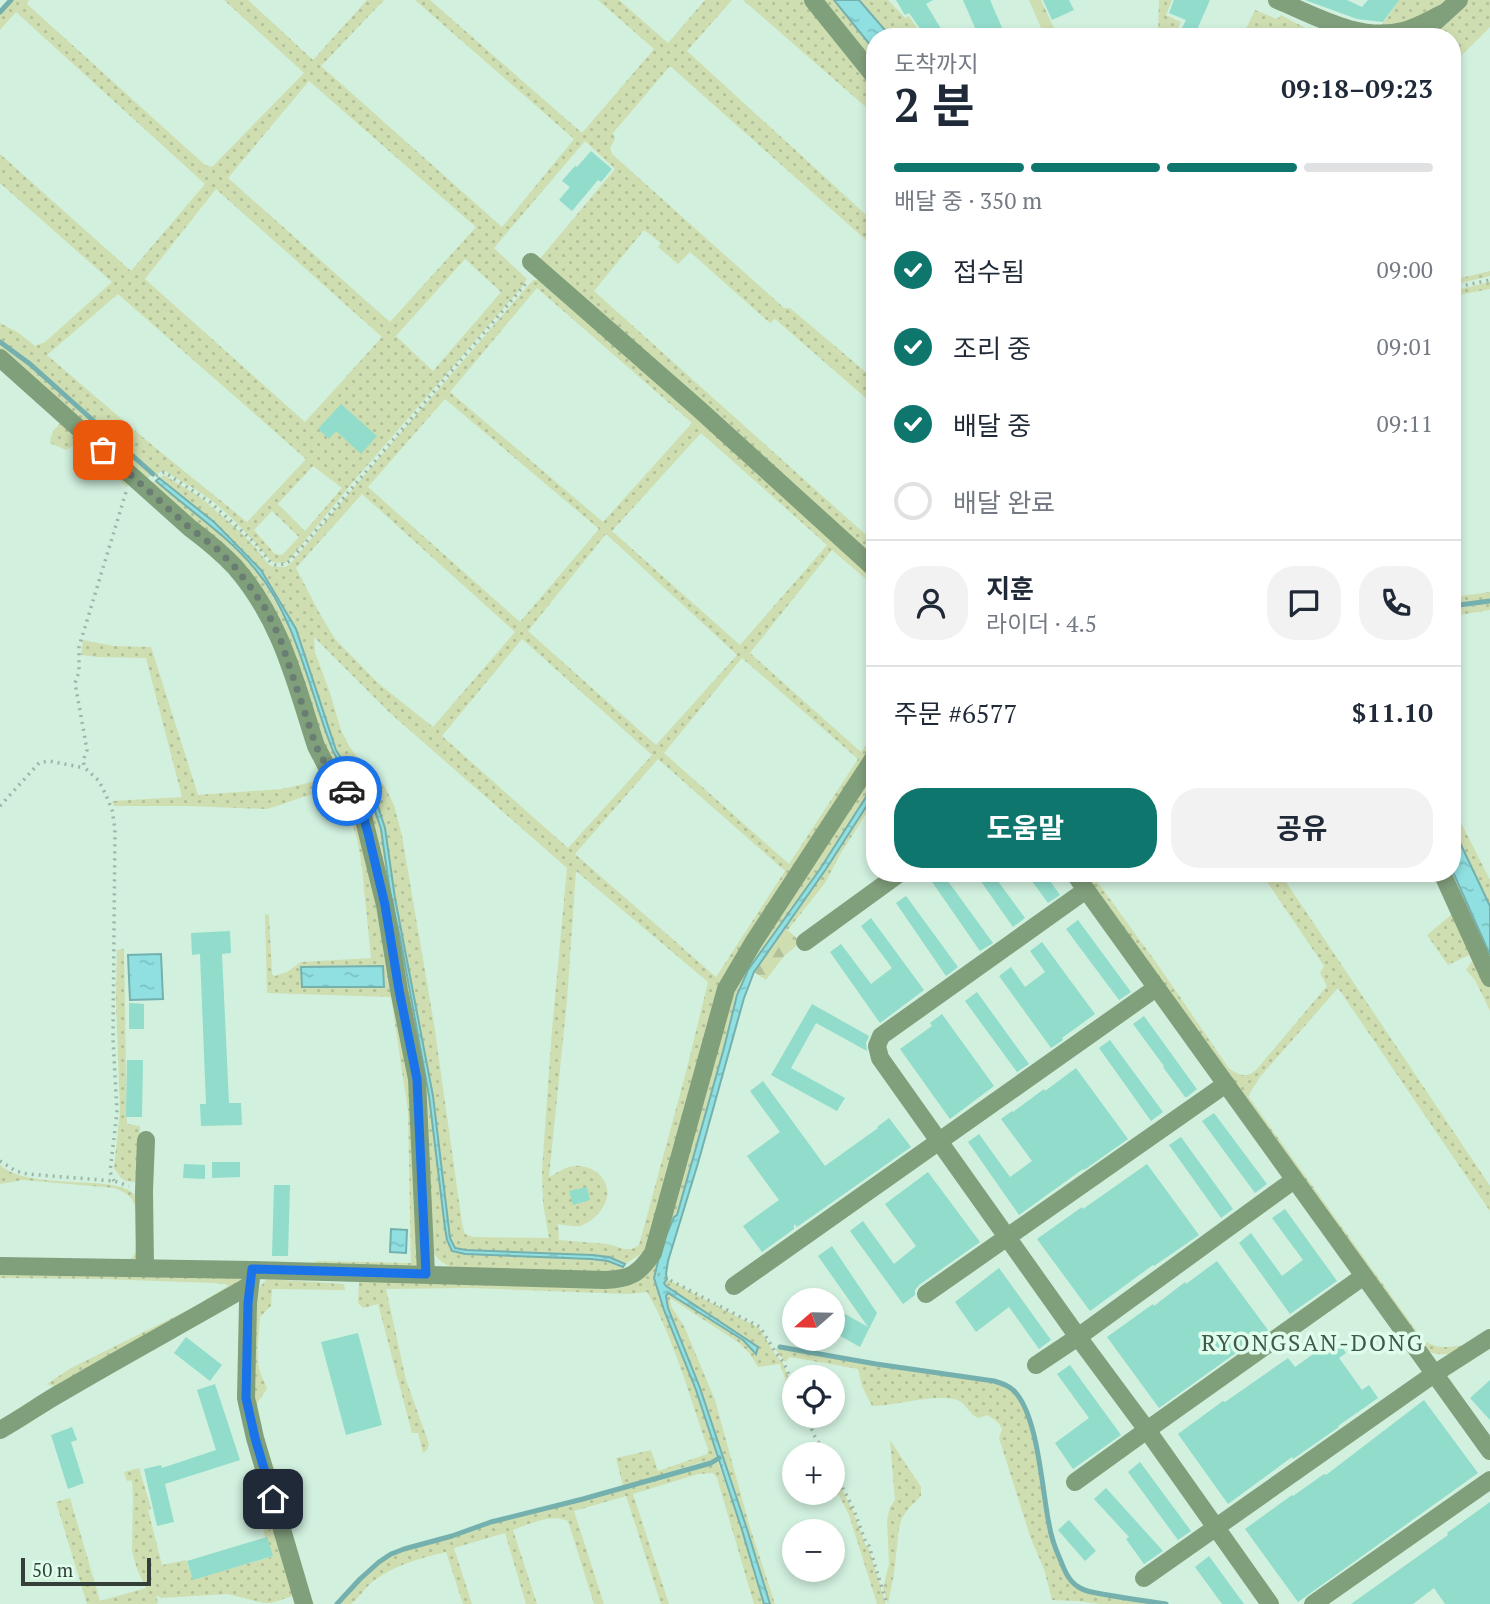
<!DOCTYPE html>
<html lang="ko">
<meta charset="utf-8">
<style>
:root{--surface:#fff;--page:#f2f2f3;--text:#1f2937;--muted:#747a83;--line:#e0e1e3;--accent:#0f766e}
body{margin:0;font-family:"PT Serif","Noto Sans KR",serif;background:var(--page);color:var(--text);height:100vh;display:flex;flex-direction:column;font-size:26px;white-space:nowrap}
*{box-sizing:border-box;margin:0}
p{font-size:23px;color:var(--muted)}
.icon{flex:none;width:38px;height:38px;fill:none;stroke:currentColor;stroke-width:2;stroke-linecap:round;stroke-linejoin:round}
.map{position:relative;flex:1;overflow:hidden}
.panel{position:absolute;left:866px;top:28px;width:595px;height:854px;display:flex;flex-direction:column;background:var(--surface);border-radius:28px;box-shadow:0 4px 10px #0003}
.panel>*{flex:none}
.needle{width:46px;rotate:250deg}
.buttons{position:absolute;left:782px;top:1288px;display:grid;gap:14px}
.buttons a{display:grid;place-items:center;width:63px;height:63px;border-radius:50%;background:var(--surface);box-shadow:0 4px 10px #0003;font-size:35px}
.scale{position:absolute;left:21px;bottom:18px;width:130px;box-sizing:border-box;padding-left:7px;border:4px solid #333f38;border-top:0;font-size:19px;line-height:24px;white-space:nowrap;color:#333f38;-webkit-text-stroke:5px #defdeb;paint-order:stroke}
.pin{position:absolute;display:grid;place-items:center;width:60px;height:60px;color:#fff;margin:-30px;border-radius:14px;box-shadow:0 4px 10px #0006}
.courier{position:absolute;display:grid;place-items:center;width:70px;height:70px;margin:-35px;border:5px solid #1a73e8;border-radius:50%;background:#fff;color:#222;box-shadow:0 2px 9px #0007}
.headline em{font-style:normal;font-weight:700}
.headline div{display:flex;flex-direction:column-reverse}
.headline{display:flex;align-items:center;justify-content:space-between;height:119px;padding:0 28px}
h1{font-size:46px;font-weight:700;line-height:52px}
.bar{display:grid;grid-template-columns:repeat(4,1fr);gap:10px 7px;align-content:center;height:84px;padding:0 28px}
.bar i{height:9px;border-radius:5px;background:var(--line)}
.bar .current{background:var(--accent)}
.bar p{grid-column:span 4}
.line{display:flex;align-items:center;gap:18px;padding:0 28px;border-top:2px solid var(--line)}
.line div{flex:1}
.round{display:grid;place-items:center;flex:none;width:74px;height:74px;border-radius:28px;background:var(--page)}
ol{padding:0 28px;list-style:none}
li{display:flex;align-items:center;gap:21px;height:77px}
li p{margin-inline-start:auto}
li .icon{padding:7px;border-radius:50%;background:var(--accent);color:#fff;stroke-width:4}
li:last-child{color:var(--muted)}
li i{width:38px;height:38px;border:4px solid var(--line);border-radius:50%}
.action{display:flex;gap:14px;margin-top:auto;padding:14px 28px}
.action a{flex:1;height:80px;border-radius:28px;background:var(--accent);color:#fff;font-size:28px;font-weight:700;line-height:80px;text-align:center}
.action a+a{background:var(--page);color:var(--text)}
.map>svg:first-child{display:block}
</style>
<div class="map">
<svg width="1490" height="1604" viewBox="0 0 1490 1604">
<defs>
<pattern id="grass-dots" width="8" height="8" patternUnits="userSpaceOnUse" patternTransform="scale(1.75)"><rect width="8" height="8" fill="#cfdeb1"/><path d="M2 2h.1M6 6h.1" fill="none" stroke="#b2c099" stroke-width="1.8" stroke-linecap="round"/></pattern>
<pattern id="forest-firs" width="22" height="20" patternUnits="userSpaceOnUse" patternTransform="scale(1.75)"><rect width="22" height="20" fill="#cfdeb1"/><path d="M5 1l3.5 6h-7zM16 11l3.5 6h-7z" fill="#b2c099"/></pattern>
<pattern id="water-ripples" width="26" height="14" patternUnits="userSpaceOnUse" patternTransform="scale(1.75)"><rect width="26" height="14" fill="#90e0e1"/><path d="M2 4q2-2 4 0t4 0M15 11q2-2 4 0t4 0" fill="none" stroke="#7dc1c2"/></pattern>
</defs>
<rect width="100%" height="100%" fill="#d1f0de"/>
<g fill="url(#grass-dots)" fill-rule="evenodd">
<path d="M13 0H29L27 4 205 165 212 167 304 73 224 0H248L313 60 367 0H384L321 66 502 227 574 139 415 0H430L582 133 654 49 598 0H619L668 43 705 0H732L687 51 875 223V248L670 66 613 133 615 139 610 148 612 154 784 308H790L875 380V406L775 319 770 323 690 252 678 264 658 247 661 243 644 230 594 291 875 543V560L538 261 615 169 585 141 494 248 527 279 522 287 358 476 289 560 284 563 272 562C250 538 229 511 201 493 189 485 176 479 164 470L155 475 31 363 0 341V323L19 333 35 346 45 342 112 282 0 183V154L131 271 205 184 16 12 0 30V14ZM309 81 476 227 390 322 228 178ZM216 189 382 337 305 422 145 279ZM465 259 501 292 433 371 396 336ZM118 294 306 459 247 522 152 445 47 355ZM313 466 342 488 305 531 278 504ZM272 511 299 537 282 555 275 554 254 530Z"/>
<polygon points="743,0 808,0 875,84 875,115"/>
<polygon points="816,0 834,0 875,51 875,73"/>
<polygon points="860,0 888,0 905,18 909,16 923,37 891,37"/>
<polygon points="1159,0 1172,0 1166,15 1181,22 1178,28 1200,37 1158,37"/>
<polygon points="1399,0 1452,0 1432,17 1376,29 1382,25"/>
<polygon points="1466,0 1490,0 1490,27 1453,64 1452,37 1425,37"/>
<polygon points="1255,10 1277,19 1281,15 1322,37 1242,37"/>
<polygon points="1490,271 1490,276 1453,285 1453,280"/>
<path d="M533 280H541L875 577V587L832 550 750 653 861 752 875 731V743L788 882 717 1000 644 1252 625 1264 618 1261 592 1255 466 1250 455 1248 450 1238 433 1096 379 808 374 794 344 763 336 750 296 629 261 570 214 522 159 478 164 475 200 497 238 530 255 547 269 565 276 567H286L291 563 361 479ZM537 288 692 423 603 522 450 392ZM445 399 599 529 520 622 368 487ZM701 433 827 545 740 645 612 531ZM362 494 515 632 433 727 378 683 335 639 320 614 296 568ZM606 534 737 655 656 745 528 631ZM314 637 390 713 567 868 552 1030 542 1170 543 1203 549 1238 474 1237 465 1234 462 1223 434 1024 402 836 394 805 384 785 366 769 349 746 341 730 330 693 315 652ZM522 639 652 755 568 848 442 736ZM742 658 858 759 789 864 664 753ZM658 759 785 871 716 977 575 854ZM576 871 708 982 686 1072 639 1245 632 1249H624L608 1244 559 1240 558 1224C565 1225 573 1227 580 1226 594 1222 610 1204 607 1189 605 1174 588 1164 574 1166 565 1167 557 1173 549 1177L567 1000Z"/>
<polygon points="1490,282 1490,289 1453,296 1453,291"/>
<polygon points="0,344 29,365 152,475 146,479 0,352"/>
<path d="M65 419 133 484 126 487 109 469 81 445H75L66 450 50 443C51 431 56 427 65 419Z"/>
<path d="M156 481 212 526 258 572 292 631 333 751 352 778 370 796 376 810 381 829 391 899 400 937 429 1096 445 1228 446 1239 452 1251 465 1254 591 1259 608 1261 623 1267 620 1270 606 1273 451 1267C442 1263 436 1258 431 1249L423 1097 373 832 330 762 283 631 148 483Z"/>
<polygon points="1490,592 1490,599 1453,604 1453,597"/>
<polygon points="1490,603 1490,610 1453,616 1453,609"/>
<path d="M83 640 114 646 151 647 198 795 282 789 312 782 321 777 313 756 351 808 364 836 415 1116 417 1265 413 1268 313 1264 317 1261 411 1263 408 1111 391 997 267 993 265 914 269 915 272 974 275 976 287 972 301 962 371 958C369 938 367 918 365 898 362 868 360 802 322 794 311 791 280 807 265 809L188 806H114L112 801 182 797 146 658 97 657 81 655Z"/>
<path d="M875 767V783L820 869 748 970 737 995 724 1048 693 1162 677 1215 662 1245 654 1278 664 1310 696 1390 717 1457 710 1461 699 1463 623 1486 616 1458 651 1450 658 1471 707 1454 708 1449C690 1398 674 1338 647 1292L628 1294 471 1288 386 1289 406 1380 429 1444 427 1450 423 1453 418 1433H412L378 1304 363 1308 358 1303 359 1281 639 1279 728 997Z"/>
<polygon points="875,793 875,800 841,853 825,883 787,931 785,928 826,869"/>
<polygon points="1452,805 1490,880 1490,906 1453,828"/>
<path d="M1083 873H1091L1160 968 1228 1067C1237 1075 1246 1079 1256 1070L1327 986 1320 973 1324 966 1261 873H1280L1490 1186V1211L1338 988 1260 1077 1248 1096 1423 1340C1440 1352 1459 1346 1478 1342 1461 1351 1448 1358 1429 1352Z"/>
<polygon points="1452,914 1490,983 1490,1011 1475,980 1466,970 1472,961 1469,955 1448,965 1427,935"/>
<polygon points="124,949 127,1124 140,1126 139,1176 138,1181 135,1182 126,1181 121,1178 114,1168 120,1112 116,1001 117,950"/>
<path d="M0 1165C30 1192 116 1173 135 1195 143 1206 142 1245 141 1259L134 1264 0 1261V1258L126 1260 132 1258C137 1251 136 1245 136 1236 136 1212 141 1197 114 1188L23 1180 0 1184Z"/>
<polygon points="0,1271 238,1278 244,1279 61,1389 47,1384 71,1368 194,1307 228,1286 225,1284 213,1283 101,1279 0,1278"/>
<path d="M267 1279 344 1284 345 1290 272 1289 271 1306 260 1317C259 1334 256 1352 259 1368 260 1375 265 1381 267 1389L257 1403 264 1437 271 1460 289 1504 290 1525 310 1596 314 1604H309L253 1398 256 1296 260 1287Z"/>
<polygon points="667,1279 759,1328 775,1354 783,1363 794,1392 794,1404 780,1364 758,1367 750,1354 738,1342 670,1298 671,1306 684,1326 715,1400 749,1524 775,1604 770,1604 747,1529 700,1388 668,1308 665,1296 668,1293 743,1340 755,1354 758,1347 665,1286 664,1283"/>
<path d="M779 1348 876 1366 994 1382C1001 1384 1008 1387 1013 1392 1039 1416 1040 1493 1048 1528 1051 1540 1055 1552 1061 1564 1066 1576 1071 1587 1085 1592L1156 1604H1099L1079 1601 1052 1600 1044 1569 1031 1539 999 1438 1002 1429C999 1422 994 1419 987 1415L978 1418C969 1414 966 1403 957 1400 936 1393 895 1406 872 1406L862 1386 858 1369 790 1357 785 1362 775 1349Z"/>
<polygon points="890,1440 921,1487 921,1496 908,1509 902,1518 899,1528 894,1574 888,1604 883,1588 889,1564 887,1520 890,1507 895,1500"/>
<path d="M717 1460 742 1530 764 1604H754L717 1478 713 1473 698 1474 633 1494 669 1604H661L626 1496 574 1511 604 1604H594L568 1521C551 1513 530 1524 513 1530L537 1604H526L505 1533 454 1548 472 1604H463L446 1552C420 1558 391 1566 370 1584 364 1590 358 1598 351 1604H339L361 1580 380 1563 391 1555 404 1550 453 1538 491 1523 583 1500 711 1464Z"/>
<polygon points="139,1468 151,1508 148,1510 162,1565 186,1560 193,1579 271,1557 258,1512 270,1510 293,1596 271,1603 264,1603 227,1594 161,1598 156,1595 158,1603 156,1604 87,1604 56,1502 70,1498 100,1601 146,1588 137,1569 132,1551 133,1497 132,1480 127,1481 124,1472"/>
<polygon points="833,1472 853,1511 865,1544 868,1547 886,1604 877,1604 849,1515 833,1484"/>
</g>
<g fill="url(#forest-firs)">
<polygon points="1029,0 1041,0 1058,37 1045,37"/>
<polygon points="785,928 801,942 784,956 766,980 754,972"/>
</g>
<g fill="url(#water-ripples)" stroke="#74b0ae" stroke-width="2">
<polygon points="834,0 859,0 891,37 875,37 875,51"/>
<path d="M159 478 214 522 261 570 296 629 336 750 344 763 374 794 385 828 395 898 433 1096 450 1238 455 1248 466 1250 592 1255 609 1257 625 1264 623 1267 608 1261 591 1259 465 1254 452 1251 447 1240 445 1228 429 1096 400 937 391 899 381 829 370 796 341 766 333 751C310 693 296 618 256 570 227 535 189 510 156 481Z"/>
<polygon points="875,783 875,793 826,869 754,972 744,998 698,1163 668,1261 666,1274 667,1279 664,1283 666,1286 758,1347 756,1354 743,1340 668,1293 666,1296 668,1308 700,1388 747,1529 770,1604 764,1604 742,1530 696,1390 664,1310 654,1278 662,1245 674,1217 677,1215 724,1048 737,995 748,970 820,869"/>
<polygon points="1453,828 1490,906 1490,955 1453,872"/>
<polygon points="161,954 163,999 130,1000 128,955"/>
<polygon points="383,966 384,987 302,987 301,967"/>
<polygon points="391,1229 407,1230 406,1253 390,1252"/>
</g>
<g fill="none" stroke-linecap="round" stroke-linejoin="round">
<g stroke="#74b0ae" stroke-width="5">
<polyline points="0,12 11,0"/>
<polyline points="0,342 30,364 153,474"/>
<polyline points="1452,606 1490,601"/>
<path d="M780 1347 876 1364 994 1381C1001 1383 1008 1385 1013 1390 1038 1412 1042 1491 1049 1524 1051 1536 1055 1548 1060 1559 1064 1569 1068 1580 1077 1586 1084 1592 1094 1592 1102 1594 1124 1598 1145 1601 1166 1604"/>
<polyline points="337,1604 360,1579 379,1562 391,1554 404,1549 452,1536 491,1522 583,1499 711,1463 719,1458"/>
</g>
</g>
<g fill="#91dccb">
<polygon points="896,0 933,0 926,4 946,37 926,37 909,13 905,15"/>
<polygon points="963,0 990,0 1006,37 979,37"/>
<polygon points="1043,0 1069,0 1074,10 1052,20"/>
<polygon points="1174,0 1210,0 1195,34 1182,28 1186,20 1169,13"/>
<polygon points="1305,0 1347,0 1362,7 1368,0 1399,0 1383,22 1357,19"/>
<polygon points="591,151 612,169 601,182 598,180 572,211 559,200 570,187 562,181 575,166 577,167"/>
<polygon points="341,404 377,436 361,454 336,431 329,439 318,429"/>
<polygon points="938,873 942,873 993,943 980,951 930,879"/>
<polygon points="975,873 992,873 1025,918 1013,927"/>
<polygon points="1026,873 1044,873 1060,895 1048,903"/>
<polygon points="906,896 958,967 946,976 896,903"/>
<polygon points="871,918 924,990 880,1023 830,952 841,944 871,984 892,968 861,926"/>
<polygon points="1078,920 1131,992 1119,1000 1066,929"/>
<polygon points="230,931 231,953 222,954 229,1103 241,1103 242,1125 201,1126 200,1104 206,1104 200,954 192,955 191,933"/>
<polygon points="1042,942 1095,1014 1062,1038 1063,1040 1051,1048 999,976 1011,967 1025,987 1045,972 1030,951"/>
<polygon points="977,992 1029,1064 1017,1072 965,1001"/>
<polygon points="129,1003 144,1004 144,1029 129,1029"/>
<polygon points="812,1004 869,1036 866,1043 867,1051 816,1023 791,1068 845,1098 837,1111 771,1075"/>
<polygon points="942,1014 994,1086 950,1119 900,1049 932,1026 930,1023"/>
<polygon points="1144,1016 1196,1088 1197,1089 1187,1097 1185,1097 1163,1067 1164,1066 1133,1024"/>
<polygon points="1110,1040 1163,1112 1151,1121 1099,1048"/>
<polygon points="127,1060 143,1060 142,1117 126,1117"/>
<polygon points="1076,1068 1128,1139 1084,1170 1083,1169 1019,1215 968,1142 979,1134 1010,1177 1032,1161 1001,1119 1012,1111 1013,1112 1044,1089 1045,1091"/>
<polygon points="763,1081 825,1166 878,1128 877,1127 889,1118 911,1147 797,1227 794,1224 794,1229 762,1252 743,1226 779,1200 747,1156 780,1132 750,1091"/>
<polygon points="1214,1113 1267,1184 1255,1193 1202,1121"/>
<polygon points="1181,1137 1233,1209 1221,1218 1169,1145"/>
<polygon points="212,1162 240,1162 240,1177 212,1178"/>
<polygon points="184,1164 205,1165 205,1179 183,1178"/>
<polygon points="1147,1164 1199,1235 1154,1266 1153,1265 1090,1311 1037,1239 1082,1207 1083,1209"/>
<polygon points="928,1172 980,1242 919,1285 915,1290 915,1295 903,1304 850,1231 863,1221 894,1264 916,1246 885,1204"/>
<polygon points="274,1185 290,1185 288,1256 272,1256"/>
<polygon points="587,1187 590,1200 573,1205 569,1191"/>
<polygon points="1285,1209 1337,1281 1290,1314 1239,1243 1251,1233 1282,1276 1303,1260 1272,1218"/>
<polygon points="832,1246 877,1313 860,1347 833,1332 833,1307 868,1327 818,1256"/>
<polygon points="1217,1261 1268,1330 1159,1408 1107,1337 1153,1304 1154,1306 1185,1282 1186,1284"/>
<polygon points="999,1268 1051,1340 1039,1349 1009,1307 976,1332 955,1302"/>
<polygon points="358,1333 382,1425 346,1435 321,1342"/>
<polygon points="186,1337 222,1365 210,1381 174,1353"/>
<polygon points="1336,1338 1346,1353 1339,1358 1362,1390 1369,1385 1378,1398 1338,1426 1339,1427 1293,1459 1292,1457 1228,1504 1178,1434 1223,1401 1225,1402 1288,1358 1295,1367"/>
<polygon points="1070,1365 1121,1435 1073,1469 1055,1443 1089,1418 1057,1374"/>
<polygon points="1490,1380 1490,1420 1470,1398"/>
<polygon points="215,1384 240,1460 165,1484 174,1522 157,1526 144,1469 161,1465 162,1468 216,1450 197,1390"/>
<polygon points="1424,1400 1478,1473 1298,1602 1245,1529 1292,1495 1293,1496 1324,1474 1326,1475"/>
<polygon points="72,1427 77,1440 71,1442 84,1483 68,1489 51,1435"/>
<polygon points="1140,1462 1191,1531 1178,1540 1128,1472"/>
<polygon points="1106,1488 1163,1551 1144,1564 1126,1539 1129,1537 1094,1499"/>
<polygon points="1490,1502 1490,1604 1445,1604 1434,1588 1413,1604 1351,1604 1448,1535 1447,1533"/>
<polygon points="1069,1520 1096,1551 1085,1561 1058,1530"/>
<polygon points="267,1537 273,1556 193,1580 187,1561"/>
<polygon points="1209,1556 1244,1604 1222,1604 1195,1567"/>
</g>
<g fill="none" stroke-linecap="round" stroke-linejoin="round">
<g stroke="#9cb5a6" stroke-width="3.5" stroke-dasharray="2 5" stroke-linecap="butt">
<polyline points="1452,288 1490,280"/>
<polyline points="156,476 164,472 210,502 257,545 271,563 276,565 285,564 290,561 528,281"/>
<polyline points="0,806 39,763 49,761 85,768"/>
<polyline points="0,1161 16,1171 27,1174 114,1181 129,1186"/>
<polyline points="114,1181 110,1172 117,1112 113,1039 115,829 112,810 106,795 99,781 85,768 83,761 87,750 75,683 79,672 79,647 126,492"/>
<polyline points="658,1274 760,1327 776,1353 784,1363 794,1388"/>
<polyline points="806,1416 814,1435 826,1454"/>
<polyline points="833,1469 854,1510 866,1543 869,1546 887,1604"/>
</g>
<g stroke="#809f7b" stroke-width="18">
<polyline points="813,0 875,77"/>
<path d="M1277 0C1316 16 1359 42 1403 31 1418 27 1431 19 1444 13"/>
<polyline points="1436,21 1459,0"/>
<polyline points="531,262 700,410 875,569"/>
<path d="M0 358 190 528C206 540 221 552 235 567 281 620 295 681 316 746L330 773 354 798 362 812 385 905 399 990 417 1079 426 1274"/>
<polyline points="1074,873 1490,1451"/>
<polyline points="1442,873 1490,978"/>
<polyline points="1086,890 881,1036 877,1046 880,1058 1078,1337 1147,1430 1270,1604"/>
<polyline points="805,942 900,873"/>
<path d="M0 1266 252 1270 605 1280C630 1279 639 1274 653 1253L726 989 753 943 875 756"/>
<polyline points="145,1268 144,1191 146,1140"/>
<polyline points="252,1270 248,1303 246,1398 255,1438 304,1604"/>
<polyline points="734,1286 1156,988"/>
<polyline points="926,1294 1226,1084"/>
<polyline points="1036,1365 1078,1337 1294,1180"/>
<path d="M0 1430C22 1418 42 1403 64 1391 125 1355 188 1321 250 1285"/>
<polyline points="1075,1482 1147,1430 1364,1276"/>
<polyline points="1144,1578 1434,1374 1490,1338"/>
<polyline points="1313,1604 1490,1480"/>
</g>
</g>
<g fill="none" stroke-linecap="round" stroke-linejoin="round">
<polyline stroke="#6a7d72" stroke-width="7" stroke-dasharray="0 12.6" points="103,450 190,528 217,549 234,566 249,585 265,608 280,638 316,746 330,773 347,791"/>
<polyline stroke="#1a73e8" stroke-width="9" points="273,1499 255,1438 246,1398 248,1303 252,1269 426,1274 417,1079 399,990 385,905 368,833 362,812 354,798 347,791"/>
</g>
<g text-anchor="middle" stroke-width="7" stroke-linejoin="round" paint-order="stroke">
<g font-size="23" letter-spacing="2" fill="#3f5a4b" stroke="#defdeb">
<text x="1313" y="1351">RYONGSAN-DONG</text>
</g>
</g>
</svg>
<div class="buttons">
<a><svg class="needle" viewBox="-14 -14 28 28"><path d="M0-13l5 13h-10z" fill="#e53935"/><path d="M0 13l5-13h-10z" fill="#747a83"/></svg></a>
<a><svg class="icon" aria-label="locate" viewBox="0 0 24 24"><circle cx="12" cy="12" r="6"/><path d="M12 2v4M12 18v4M2 12h4M18 12h4"/></svg></a>
<a>+</a>
<a>−</a>
</div>
<div class="scale">50 m</div>
<div class="pin" style="left:103px;top:450px;background:#ea580c"><svg class="icon" aria-label="bag" viewBox="0 0 24 24"><path d="M5 8h14l-1 12H6zM9 8a3 3 0 0 1 6 0"/></svg></div>
<div class="pin" style="left:273px;top:1499px;background:#1f2937"><svg class="icon" aria-label="home" viewBox="0 0 24 24"><path d="M3 11l9-7 9 7M6 9v11h12V9"/></svg></div>
<div class="courier" style="left:347px;top:791px"><svg class="icon" aria-label="car" viewBox="0 0 24 24"><path d="M5 17H2v-5l4-1 3-4h7l3 4 3 1v5h-3M9 17h6M6 11h13"/><circle cx="7" cy="17" r="2"/><circle cx="17" cy="17" r="2"/></svg></div>
<section class="panel">
<div class="headline"><div><h1>2 분</h1><p>도착까지</p></div><em>09:18–09:23</em></div>
<div class="bar"><i class="current"></i><i class="current"></i><i class="current"></i><i></i><p>배달 중 · 350 m</p></div>
<ol>
<li><svg class="icon" aria-label="check" viewBox="0 0 24 24"><path d="M5 12l5 5 9-10"/></svg>접수됨<p>09:00</p></li>
<li><svg class="icon" aria-label="check" viewBox="0 0 24 24"><path d="M5 12l5 5 9-10"/></svg>조리 중<p>09:01</p></li>
<li><svg class="icon" aria-label="check" viewBox="0 0 24 24"><path d="M5 12l5 5 9-10"/></svg>배달 중<p>09:11</p></li>
<li><i></i>배달 완료</li>
</ol>
<div class="line" style="height:126px"><a class="round"><svg class="icon" aria-label="person" viewBox="0 0 24 24"><circle cx="12" cy="8" r="4"/><path d="M4 21q1-7 8-7t8 7"/></svg></a><div><b>지훈</b><p>라이더 · 4.5</p></div><a class="round"><svg class="icon" aria-label="chat" viewBox="0 0 24 24"><path d="M4 5h16v11H9l-5 4z"/></svg></a><a class="round"><svg class="icon" aria-label="phone" viewBox="0 0 24 24"><path d="M5 4h4l2 5-3 2q2 4 5 5l2-3 5 2v4C11 20 4 13 5 4z"/></svg></a></div>
<div class="line" style="height:91px"><div>주문 #6577</div><b>$11.10</b></div>
<div class="action"><a>도움말</a><a>공유</a></div>
</section>
</div>
